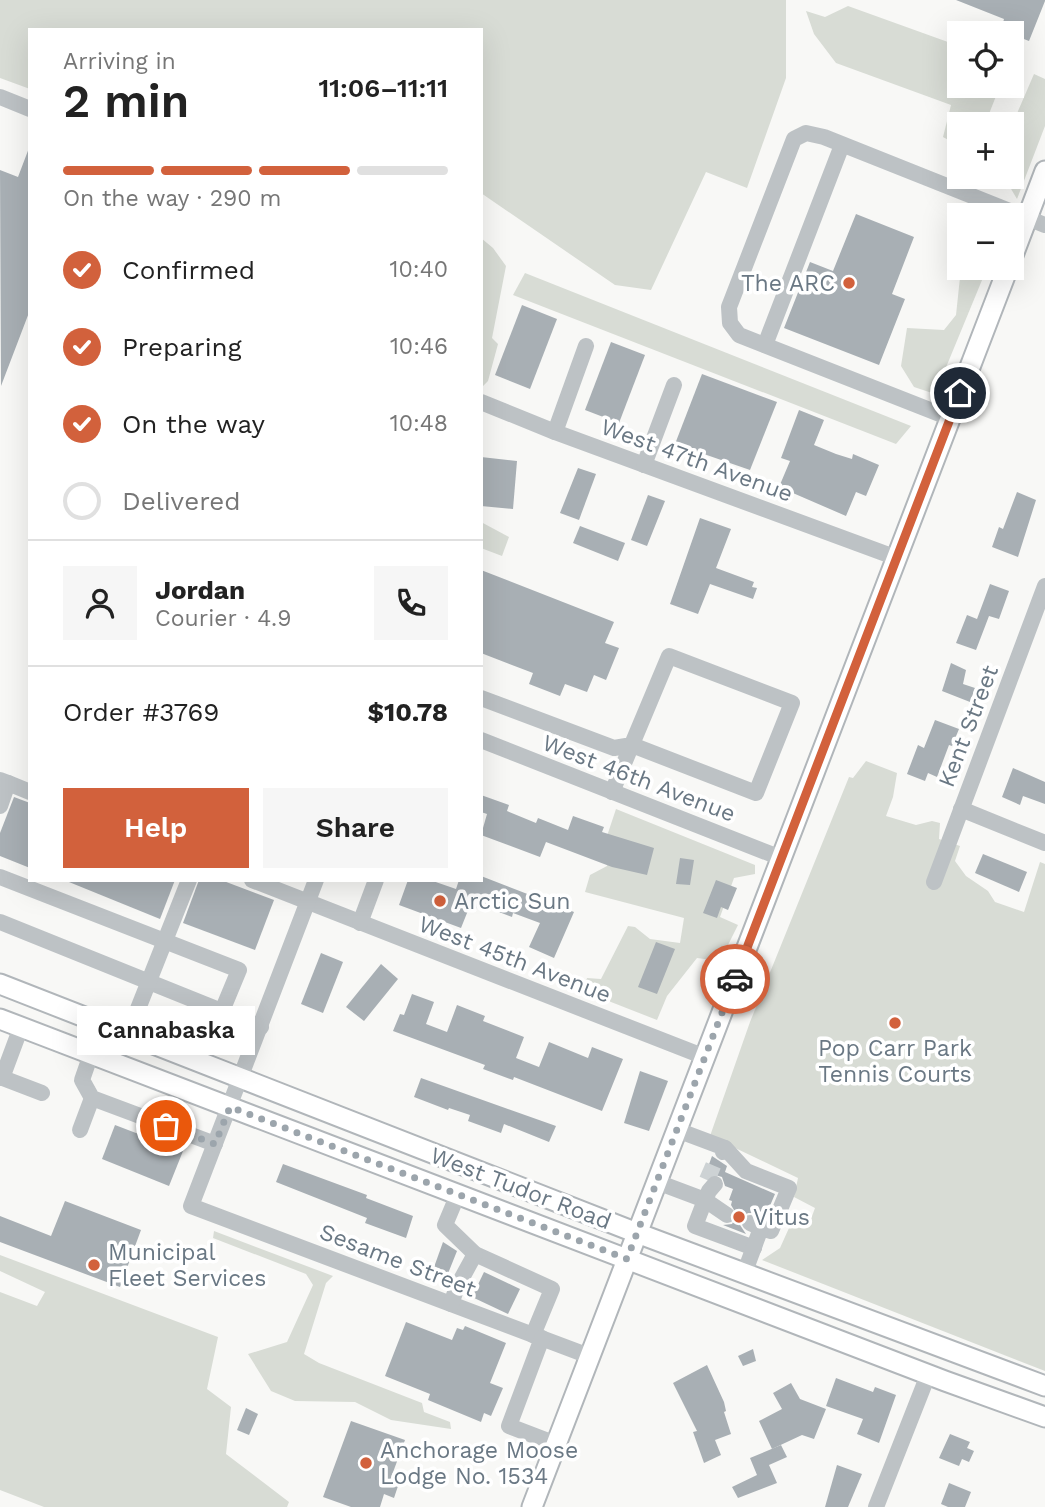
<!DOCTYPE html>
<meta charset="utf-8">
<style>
:root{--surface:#fff;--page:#f6f6f6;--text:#222;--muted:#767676;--line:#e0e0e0;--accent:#d2613c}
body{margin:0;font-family:"Work Sans",sans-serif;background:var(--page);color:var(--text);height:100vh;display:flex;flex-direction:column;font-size:26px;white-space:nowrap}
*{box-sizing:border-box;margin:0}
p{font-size:23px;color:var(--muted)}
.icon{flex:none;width:38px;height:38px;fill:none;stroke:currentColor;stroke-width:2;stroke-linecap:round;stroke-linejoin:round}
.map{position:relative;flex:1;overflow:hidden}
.drawer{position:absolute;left:28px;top:28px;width:455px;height:854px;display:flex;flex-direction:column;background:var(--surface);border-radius:0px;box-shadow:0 7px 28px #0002}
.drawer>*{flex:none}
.tools{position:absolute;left:947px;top:21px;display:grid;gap:14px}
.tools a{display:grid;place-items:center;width:77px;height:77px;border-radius:0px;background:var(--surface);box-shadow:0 7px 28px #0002;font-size:35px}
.pin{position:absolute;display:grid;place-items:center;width:60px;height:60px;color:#fff;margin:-30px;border:4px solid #fff;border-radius:50%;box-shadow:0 2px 7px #0007}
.courier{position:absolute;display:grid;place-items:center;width:70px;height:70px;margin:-35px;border:5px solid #d2613c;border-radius:50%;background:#fff;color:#222;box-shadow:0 2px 9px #0007}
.bubble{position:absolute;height:49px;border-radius:0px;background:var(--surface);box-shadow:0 7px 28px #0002;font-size:23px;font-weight:600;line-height:49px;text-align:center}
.headline em{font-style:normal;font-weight:600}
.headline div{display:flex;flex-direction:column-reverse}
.headline{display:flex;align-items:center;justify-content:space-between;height:119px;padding:0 35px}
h1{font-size:46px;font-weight:600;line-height:52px}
.bar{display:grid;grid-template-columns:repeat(4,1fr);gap:10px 7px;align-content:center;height:84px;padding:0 35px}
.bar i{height:9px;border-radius:5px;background:var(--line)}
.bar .current{background:var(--accent)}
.bar p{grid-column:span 4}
.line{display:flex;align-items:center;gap:18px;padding:0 35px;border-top:2px solid var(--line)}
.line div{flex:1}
.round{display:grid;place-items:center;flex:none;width:74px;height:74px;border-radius:0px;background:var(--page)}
ol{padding:0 35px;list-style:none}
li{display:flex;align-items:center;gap:21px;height:77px}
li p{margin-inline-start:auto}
li .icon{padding:7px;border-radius:50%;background:var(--accent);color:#fff;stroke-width:4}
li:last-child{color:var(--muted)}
li i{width:38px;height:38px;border:4px solid var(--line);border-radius:50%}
.button{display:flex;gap:14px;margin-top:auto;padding:14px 35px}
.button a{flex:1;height:80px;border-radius:0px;background:var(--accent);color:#fff;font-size:28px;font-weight:600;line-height:80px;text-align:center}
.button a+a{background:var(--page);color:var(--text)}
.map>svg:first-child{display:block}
</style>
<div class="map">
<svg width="1045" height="1507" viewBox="0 0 1045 1507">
<rect width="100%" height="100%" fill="#f8f8f6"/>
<g fill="#d8dcd5">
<polygon points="0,0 786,0 786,78 747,188 706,172 651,290 615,285 481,193 481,30 30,30 30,89 0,78"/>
<polygon points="848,6 959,46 959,86 1000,86 985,124 959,124 959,146 943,137 951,105 836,63 814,34 806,11 825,17"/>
<polygon points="1034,74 1045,79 1045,126 1017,199 1004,177 1012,177 1012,125"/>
<polygon points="481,238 493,248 506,266 492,338 498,344 488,381 481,388"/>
<polygon points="961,268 987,268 935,394 914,387 901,366 907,328 944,330 956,315"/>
<polygon points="525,273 911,426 896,444 513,295"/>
<polygon points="481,522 509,537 502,556 481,548"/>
<polygon points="866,761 897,773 893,797 886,816 916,825 932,821 940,823 939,839 960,846 955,861 966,876 988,891 995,902 1024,912 1040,862 1045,864 1045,1371 762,1260 780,1248 789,1228 808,1227 815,1208 794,1197 798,1178 710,1136 750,1022 849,777 853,778"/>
<polygon points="616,809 755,865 755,874 734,878 720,917 738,925 720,961 697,958 667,996 657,1020 611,1002 584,988 587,978 601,979 628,926 635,927 650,939 680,943 684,918 585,892 590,875 607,866 610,857 602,851"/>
<polygon points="214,1231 333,1276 326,1283 304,1354 319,1363 422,1403 424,1412 450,1422 451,1429 391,1420 355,1402 295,1401 271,1391 248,1354 287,1342 313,1285 306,1274 213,1238"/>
<polygon points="0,1255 218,1337 207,1389 231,1407 226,1454 289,1502 287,1507 44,1507 0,1490 0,1292 37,1306 45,1292 0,1271"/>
</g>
<g fill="#a8afb4">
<polygon points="956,0 1045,0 1045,1 1029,41 1001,30 1004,19"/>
<polygon points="29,148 30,310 1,386 0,170 18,177"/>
<polygon points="856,214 914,237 892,294 905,299 879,365 784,328 810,262 833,271"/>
<polygon points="522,305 557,319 530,389 495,375"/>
<polygon points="611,342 645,355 619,423 585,410"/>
<polygon points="702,374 777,402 750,470 675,444"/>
<polygon points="799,410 824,420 814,445 836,454 852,459 853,454 879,465 866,496 856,492 846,516 779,487 790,461 781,458"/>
<polygon points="481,457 517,461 513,509 481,506"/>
<polygon points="578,468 596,474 579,520 560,513"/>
<polygon points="1017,492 1036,500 1018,557 992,547 999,527 1003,529"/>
<polygon points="648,495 665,501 647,546 631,540"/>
<polygon points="700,518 731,529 716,568 754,582 752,587 757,588 753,599 710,584 698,614 670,604"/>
<polygon points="580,526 625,543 618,561 573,543"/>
<polygon points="481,570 614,622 605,643 619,648 606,680 594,675 587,692 565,684 560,696 529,684 533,673 481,653"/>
<polygon points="990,584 1009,591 999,619 989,616 976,650 956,643 967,615 977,619"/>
<polygon points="951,663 966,670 963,684 975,688 970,702 942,691"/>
<polygon points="935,720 959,729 952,746 949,745 937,777 928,773 925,781 907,774 918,745 924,748"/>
<polygon points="1013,768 1045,782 1045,804 1023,796 1020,805 1002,797"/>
<polygon points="481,795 509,805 507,811 536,823 538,818 568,830 573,816 604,827 602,832 654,848 647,875 612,867 546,842 540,857 481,835 487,814 481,812"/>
<polygon points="14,797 30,803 30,868 0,856 0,833"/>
<polygon points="983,854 1027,872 1019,892 975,873"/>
<polygon points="680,858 694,860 690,885 676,884"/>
<polygon points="481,876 574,912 554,958 529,947 540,923 513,913 512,917 478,904 476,910 469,908 461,928 399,905 408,880 430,880 456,889 459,880 481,880"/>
<polygon points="64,880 175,880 160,919"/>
<polygon points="199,880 221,880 274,900 255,950 183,923"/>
<polygon points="716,880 737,888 728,910 721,907 717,918 703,913"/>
<polygon points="656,942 675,949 657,994 638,987"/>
<polygon points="321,953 343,962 323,1013 301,1004"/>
<polygon points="381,964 398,979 364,1021 346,1007"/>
<polygon points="412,994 434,1002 426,1024 447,1032 457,1005 485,1016 483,1021 524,1037 516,1058 539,1067 549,1042 588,1058 592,1047 623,1059 602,1111 514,1077 513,1080 483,1069 485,1065 393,1031 400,1014 404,1015"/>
<polygon points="640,1071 668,1081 649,1131 624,1123"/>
<polygon points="421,1078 556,1126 549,1142 504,1124 501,1133 468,1121 470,1115 449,1108 448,1110 414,1097"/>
<polygon points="115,1125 183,1151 169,1186 102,1159"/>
<polygon points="712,1156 727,1166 725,1172 775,1194 766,1215 755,1210 754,1213 748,1213 741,1218 740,1225 746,1234 723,1225 732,1224 737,1215 731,1205 732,1201 729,1200 733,1189 725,1186 722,1177 712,1174 704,1178"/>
<polygon points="283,1164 367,1195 366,1198 413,1216 406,1238 365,1223 367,1218 276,1182"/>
<polygon points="65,1201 141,1230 120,1287 0,1242 0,1216 51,1236"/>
<polygon points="443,1242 457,1251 447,1276 433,1270"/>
<polygon points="484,1272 520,1289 508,1314 472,1297"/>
<polygon points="406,1322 452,1340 457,1328 463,1330 465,1326 506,1343 490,1383 503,1388 491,1416 484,1413 481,1422 428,1400 430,1394 385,1376"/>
<polygon points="753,1349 756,1361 743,1366 738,1356"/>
<polygon points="707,1365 724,1402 726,1411 724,1412 731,1434 715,1440 721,1455 704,1463 693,1432 697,1431 673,1383"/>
<polygon points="836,1378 873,1392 875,1387 896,1395 879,1443 857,1434 863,1419 826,1406"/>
<polygon points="791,1383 800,1399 826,1409 814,1439 802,1435 772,1449 759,1421 782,1409 773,1393"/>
<polygon points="246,1408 258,1414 249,1435 237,1430"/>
<polygon points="351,1421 405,1440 389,1483 398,1486 394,1498 384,1494 380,1507 351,1507 323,1497"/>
<polygon points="950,1434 970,1442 967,1448 974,1451 969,1462 962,1459 959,1466 939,1458"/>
<polygon points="781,1445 787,1457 769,1465 777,1483 738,1498 732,1487 757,1475 750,1458"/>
<polygon points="837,1465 862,1474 848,1507 825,1507"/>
<polygon points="949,1483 971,1492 965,1507 948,1507 941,1504"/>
</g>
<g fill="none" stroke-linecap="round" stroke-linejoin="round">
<polyline stroke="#cdd2d4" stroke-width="16" stroke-dasharray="16 8" stroke-linecap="butt" points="707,1180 716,1159"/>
<g stroke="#b1b6ba" stroke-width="23">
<g id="major">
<polyline points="1012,258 1045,171"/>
<polyline points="0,984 637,1233 1045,1386"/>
<polyline points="0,1019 945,1381 1045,1417"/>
<polyline points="532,1507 1008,268"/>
</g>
</g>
<g stroke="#bdc2c5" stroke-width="16">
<polyline points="0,97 30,109"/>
<polyline points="765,345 842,145"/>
<polyline points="481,402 555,432 897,558"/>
<polyline points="950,418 739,335 730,323 729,307 794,139 806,133 824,137 1045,225"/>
<polyline points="555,432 586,346"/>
<polyline points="644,465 674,385"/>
<polyline points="481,698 614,748 632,745 756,793 792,703 669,656 612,792"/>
<polyline points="481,740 781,858"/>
<polyline points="0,780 8,783 0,806"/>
<polyline points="8,783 30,792"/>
<polyline points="961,809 1045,843"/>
<polyline points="0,877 239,970 222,1011"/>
<polyline points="252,880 705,1057"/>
<polyline points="316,880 191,1206 589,1356"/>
<polyline points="934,882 1045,586"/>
<polyline points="0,922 261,1027"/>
<polyline points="360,923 376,880"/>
<polyline points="128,1034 189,880"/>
<polyline points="91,1054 82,1080 92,1098 215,1144"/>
<polyline points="0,1077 42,1093"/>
<polyline points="2,1078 21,1027"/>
<polyline points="80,1130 92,1098"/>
<polyline points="677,1130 725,1148 723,1152"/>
<polyline points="725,1148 746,1171 789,1188 771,1231 761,1228"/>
<polyline points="657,1182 705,1200 695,1226 754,1248"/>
<polyline points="715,1184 709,1191 705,1200 727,1215"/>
<polyline points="458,1194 445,1225 475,1254 552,1289 533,1335"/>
<polyline points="744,1274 761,1228 750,1223"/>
<polyline points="451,1304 457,1287 475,1254"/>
<polyline points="542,1338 509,1426 556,1444"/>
<polyline points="876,1507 928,1375"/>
</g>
<use href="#major" stroke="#fff" stroke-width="19"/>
</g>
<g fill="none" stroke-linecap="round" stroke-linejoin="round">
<polyline stroke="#9ca5ac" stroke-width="7" stroke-dasharray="0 12.6" points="166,1126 215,1144 230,1107 627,1259 735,979"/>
<polyline stroke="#d2613c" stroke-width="9" points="735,979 960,393"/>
</g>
<g fill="#d2613c" stroke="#fff" stroke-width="2.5">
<circle cx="849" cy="283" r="7"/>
<circle cx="440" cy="901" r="7"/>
<circle cx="895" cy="1023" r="7"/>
<circle cx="739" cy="1217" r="7"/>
<circle cx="94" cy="1265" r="7"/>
<circle cx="366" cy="1463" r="7"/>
</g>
<g text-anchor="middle" stroke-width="7" stroke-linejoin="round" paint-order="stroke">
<g font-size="23" fill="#6a7884" stroke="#fff" text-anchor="start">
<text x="835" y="291" text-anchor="end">The ARC</text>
<text x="454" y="909">Arctic Sun</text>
<text x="895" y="1056" text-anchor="middle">Pop Carr Park<tspan x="895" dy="26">Tennis Courts</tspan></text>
<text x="753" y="1225">Vitus</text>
<text x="108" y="1260">Municipal<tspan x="108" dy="26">Fleet Services</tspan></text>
<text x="380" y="1458">Anchorage Moose<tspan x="380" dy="26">Lodge No. 1534</tspan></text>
</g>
<g font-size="23" fill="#6a7884" stroke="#fff">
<text transform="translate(697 460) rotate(20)" y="8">West 47th Avenue</text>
<text transform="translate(968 726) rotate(-69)" y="8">Kent Street</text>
<text transform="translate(639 778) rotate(21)" y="8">West 46th Avenue</text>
<text transform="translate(515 959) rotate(21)" y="8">West 45th Avenue</text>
<text transform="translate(521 1188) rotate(21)" y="8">West Tudor Road</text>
<text transform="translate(398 1260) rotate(21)" y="8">Sesame Street</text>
</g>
</g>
</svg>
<div class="tools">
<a><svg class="icon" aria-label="locate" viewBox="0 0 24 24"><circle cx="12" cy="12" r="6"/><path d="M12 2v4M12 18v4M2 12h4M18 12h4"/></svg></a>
<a>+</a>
<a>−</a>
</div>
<div class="pin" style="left:166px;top:1126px;background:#ea580c"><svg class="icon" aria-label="bag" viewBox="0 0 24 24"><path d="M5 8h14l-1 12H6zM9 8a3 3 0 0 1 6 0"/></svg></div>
<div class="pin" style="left:960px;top:393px;background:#1f2937"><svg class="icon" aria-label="home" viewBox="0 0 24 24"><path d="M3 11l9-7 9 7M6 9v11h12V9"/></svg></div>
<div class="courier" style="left:735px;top:979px"><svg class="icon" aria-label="car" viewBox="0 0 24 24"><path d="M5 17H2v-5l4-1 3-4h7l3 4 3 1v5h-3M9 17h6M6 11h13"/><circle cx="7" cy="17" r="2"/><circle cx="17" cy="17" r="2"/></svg></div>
<div class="bubble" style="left:77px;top:1006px;width:178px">Cannabaska</div>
<section class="drawer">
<div class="headline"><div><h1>2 min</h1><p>Arriving in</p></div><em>11:06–11:11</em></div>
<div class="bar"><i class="current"></i><i class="current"></i><i class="current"></i><i></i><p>On the way · 290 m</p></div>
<ol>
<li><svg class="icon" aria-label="check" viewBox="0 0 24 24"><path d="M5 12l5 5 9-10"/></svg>Confirmed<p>10:40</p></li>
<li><svg class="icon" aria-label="check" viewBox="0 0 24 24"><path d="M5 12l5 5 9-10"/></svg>Preparing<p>10:46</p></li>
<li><svg class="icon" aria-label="check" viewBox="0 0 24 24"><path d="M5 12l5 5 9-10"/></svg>On the way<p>10:48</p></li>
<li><i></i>Delivered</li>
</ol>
<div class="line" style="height:126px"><a class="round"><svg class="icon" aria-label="person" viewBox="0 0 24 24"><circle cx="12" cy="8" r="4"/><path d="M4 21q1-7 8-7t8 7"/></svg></a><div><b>Jordan</b><p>Courier · 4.9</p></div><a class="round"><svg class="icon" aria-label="phone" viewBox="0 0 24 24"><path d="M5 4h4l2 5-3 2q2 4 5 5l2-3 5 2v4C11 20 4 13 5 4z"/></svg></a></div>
<div class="line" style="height:91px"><div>Order #3769</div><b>$10.78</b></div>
<div class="button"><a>Help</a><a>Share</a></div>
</section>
</div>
